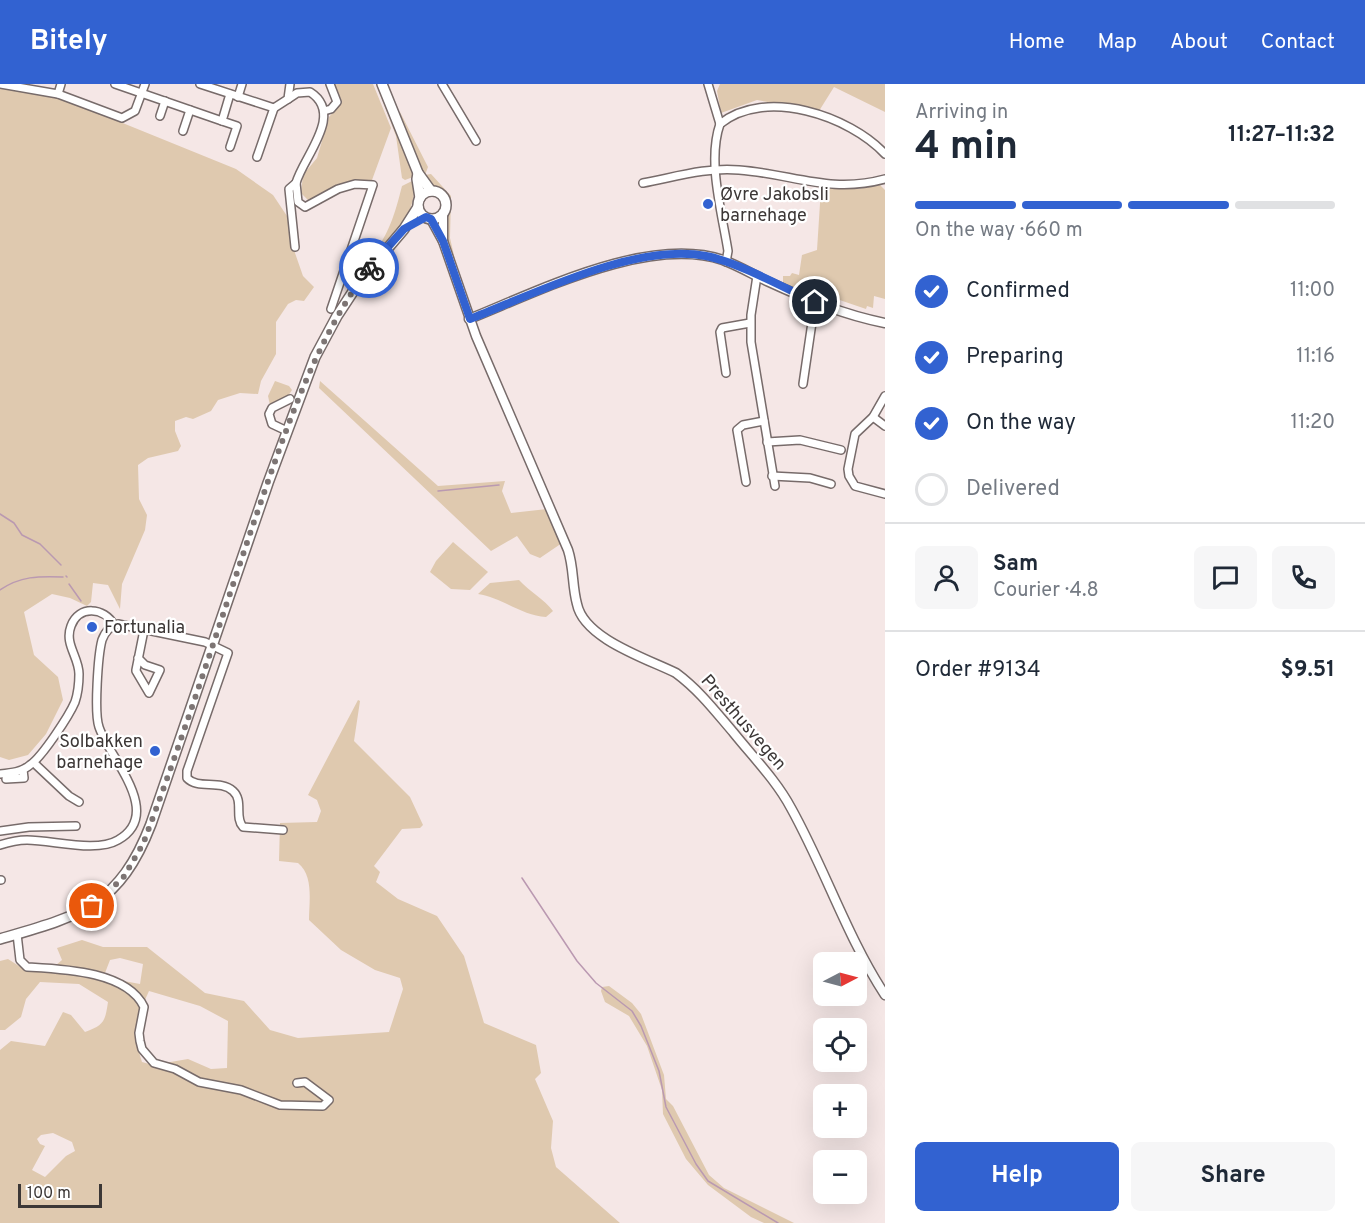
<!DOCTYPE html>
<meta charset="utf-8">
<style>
:root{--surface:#fff;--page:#f6f6f7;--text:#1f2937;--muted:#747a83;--line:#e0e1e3;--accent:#3262d1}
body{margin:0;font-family:Overpass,sans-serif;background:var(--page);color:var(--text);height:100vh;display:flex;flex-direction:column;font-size:22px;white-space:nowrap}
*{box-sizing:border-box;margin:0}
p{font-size:20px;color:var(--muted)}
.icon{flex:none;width:33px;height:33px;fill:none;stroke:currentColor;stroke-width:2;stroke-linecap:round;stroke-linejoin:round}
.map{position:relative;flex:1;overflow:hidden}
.panel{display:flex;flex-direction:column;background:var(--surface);width:480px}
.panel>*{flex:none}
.needle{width:39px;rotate:84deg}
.controls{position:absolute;left:813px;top:868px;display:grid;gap:12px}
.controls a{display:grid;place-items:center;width:54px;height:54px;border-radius:9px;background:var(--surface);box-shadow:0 6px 24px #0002;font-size:30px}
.scale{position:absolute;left:18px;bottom:15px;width:84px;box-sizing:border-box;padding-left:6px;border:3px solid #3c3736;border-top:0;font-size:16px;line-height:21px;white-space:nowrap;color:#3c3736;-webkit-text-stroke:4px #fff;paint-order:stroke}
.pin{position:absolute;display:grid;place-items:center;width:51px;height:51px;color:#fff;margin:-26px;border:3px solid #fff;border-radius:50%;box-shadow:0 2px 6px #0007}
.courier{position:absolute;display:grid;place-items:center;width:60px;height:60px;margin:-30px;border:4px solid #3262d1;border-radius:50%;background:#fff;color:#222;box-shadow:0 2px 8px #0007}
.headline em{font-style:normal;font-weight:700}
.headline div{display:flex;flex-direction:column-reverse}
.headline{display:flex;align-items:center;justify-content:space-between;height:102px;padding:0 30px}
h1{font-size:39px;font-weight:700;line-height:45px}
.bar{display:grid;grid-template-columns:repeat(4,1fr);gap:9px 6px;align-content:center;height:72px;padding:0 30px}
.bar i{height:8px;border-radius:4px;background:var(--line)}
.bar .selected{background:var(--accent)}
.bar p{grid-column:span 4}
.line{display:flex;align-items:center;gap:15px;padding:0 30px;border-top:2px solid var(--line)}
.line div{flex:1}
.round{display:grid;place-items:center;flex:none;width:63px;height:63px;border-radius:9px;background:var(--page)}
ol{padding:0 30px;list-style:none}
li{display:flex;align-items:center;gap:18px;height:66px}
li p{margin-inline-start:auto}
li .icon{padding:6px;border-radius:50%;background:var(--accent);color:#fff;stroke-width:4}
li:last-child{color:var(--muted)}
li i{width:33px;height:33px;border:3px solid var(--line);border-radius:50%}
.action{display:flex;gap:12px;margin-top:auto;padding:12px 30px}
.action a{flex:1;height:69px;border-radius:9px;background:var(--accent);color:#fff;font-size:24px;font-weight:700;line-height:69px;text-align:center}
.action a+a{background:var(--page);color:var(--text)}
header{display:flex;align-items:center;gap:36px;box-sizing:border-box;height:84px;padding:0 30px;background:var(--accent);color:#fff}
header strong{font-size:28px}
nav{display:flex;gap:33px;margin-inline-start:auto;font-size:21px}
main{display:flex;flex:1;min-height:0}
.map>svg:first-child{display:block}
</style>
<header>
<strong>Bitely</strong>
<nav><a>Home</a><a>Map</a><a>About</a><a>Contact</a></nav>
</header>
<main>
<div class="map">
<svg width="885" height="1139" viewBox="0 0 885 1139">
<rect width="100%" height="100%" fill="#f5e7e6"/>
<g fill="#dfc9af" fill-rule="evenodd">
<path d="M334 0H373L391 44 372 96C348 99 331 105 310 118L301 109 303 91 317 74 329 33 342 18Z"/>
<path d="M376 0H379L412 82C423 127 395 154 364 182 388 153 393 137 402 102L414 96 413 93 405 96 402 94 396 52Z"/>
<polygon points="720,0 885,0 885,28 834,3 819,27 757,16 721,29 717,7"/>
<polygon points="0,3 66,16 236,85 273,111 291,138 295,169 303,192 314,203 304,217 296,216 288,220 276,238 276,270 261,297 258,310 240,309 218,316 211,327 193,335 186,333 175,337 175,347 181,362 178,367 148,374 138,381 139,415 147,431 145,446 122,500 120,525 108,501 93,499 91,518 87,522 70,514 52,510 24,528 34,571 58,593 63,616 46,650 28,671 9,676 0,673"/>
<polygon points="400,28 428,83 425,91 431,90 451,112 450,154 456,180 447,152 448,114 444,107 430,100 424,92 401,38"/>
<polygon points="880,101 885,106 885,215 874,212 873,224 867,222 866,225 819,209 813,213 783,200 783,192 790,192 792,189 799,191 802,171 817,166 821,104 858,105"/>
<polygon points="275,297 289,302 292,306 286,315 270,321 268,312"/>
<polygon points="320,297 438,402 505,397 502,407 511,429 547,425 562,459 540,474 530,470 517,452 491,467 319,304"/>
<polygon points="453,458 488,488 470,506 451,505 430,488 436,477"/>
<path d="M519 496C529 507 545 516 553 527L546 533C522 532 501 513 478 510L490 499Z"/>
<path d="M358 616 360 617 354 657 410 713 423 741 420 744 402 745 374 782 380 788 376 798 398 815 437 832 464 872 484 939 536 961 541 989 535 995 553 1037 551 1064 556 1083 620 1139H0V966L11 957 45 962 63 928 71 931 85 948C104 941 105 938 108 918L79 900 40 898 26 915 21 933 5 946H0V877L8 875 22 884 49 887 62 876 57 864 82 856 103 863H147L205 909 244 917 270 946 298 954 389 948 403 905 400 894 375 886 341 866 309 836C309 818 314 792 298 779L279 777 280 739 317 738 321 727 317 716 308 711ZM120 874 143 880 140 900 113 895 105 889 110 876ZM149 907 200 922 228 937 227 984 211 985 188 975 153 981 142 978C133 953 138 930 149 907ZM53 1049 72 1058 75 1067 66 1072 45 1093 32 1086 45 1062 40 1060 37 1055 41 1051Z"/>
<polygon points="609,902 632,919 641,930 664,991 666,1015 673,1022 709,1091 724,1104 794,1139 764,1139 751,1133 708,1101 686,1075 663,1030 662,1006 647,962 629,932 605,918 601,907 602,903"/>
</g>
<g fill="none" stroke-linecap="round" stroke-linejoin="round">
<g stroke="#ba99b1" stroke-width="1.5">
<polyline points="438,407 499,401"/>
<polyline points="0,430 14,439 22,451 40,460 61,481"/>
<polyline points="66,492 67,493"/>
<polyline points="69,500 81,517"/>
<path d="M0 506C20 492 39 492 63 493"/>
<polyline points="522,794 577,877 596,899 632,927 641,942 659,987 666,1023 696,1080 708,1097 778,1139"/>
</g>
<g stroke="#776b6a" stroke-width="10">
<g id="minor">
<polyline points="0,0 58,10 122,34 135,27 145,0"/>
<polyline points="115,0 222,37"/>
<polyline points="200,0 274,24 257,73"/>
<polyline points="442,0 476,57"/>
<polyline points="708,0 720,40"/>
<polyline points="58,10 61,0"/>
<polyline points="230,10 222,37 237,42 230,63"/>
<polyline points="238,13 242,0"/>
<path d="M288 15 297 9 310 8C345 30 303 73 296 99L289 105 295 163"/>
<polyline points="274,24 288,15 290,0"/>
<polyline points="324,27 331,25 337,18 330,0"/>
<polyline points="160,32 165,17"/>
<path d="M720 40C765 3 850 32 885 70"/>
<path d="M720 40C707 77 722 129 728 167L726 178"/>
<polyline points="183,47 190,26"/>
<polyline points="296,99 298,118 305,123 338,105 355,100 373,101 331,225"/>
<path d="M643 99C675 93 707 83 739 86 793 90 830 110 885 95"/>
<polyline points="757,192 751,231 751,258 775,402"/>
<polyline points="726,289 720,248 722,244 750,239"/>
<polyline points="803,300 815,218"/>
<polyline points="885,312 873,333 855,350 848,385 849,392 855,402 885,410"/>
<polyline points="873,333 885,342"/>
<polyline points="287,347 272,340 269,330 272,324 290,315"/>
<polyline points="767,358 800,356 841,366"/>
<polyline points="772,392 810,394 831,400"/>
<polyline points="746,398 737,346 743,341 764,337"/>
<polyline points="138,574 145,581 160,586 149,609 136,587 136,586 144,546"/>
<polyline points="34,679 69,712 79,718"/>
<path d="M0 690C11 689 22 688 30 681 42 673 69 632 75 618 78 609 79 599 79 590 79 573 64 560 71 542 79 521 104 523 114 541"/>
<polyline points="6,695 24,694 23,686"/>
<polyline points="0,747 29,743 76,742"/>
<path d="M0 761C9 758 18 756 27 756 53 756 96 769 118 756 165 729 109 674 99 643 94 629 98 571 102 556 105 548 110 542 118 540L205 558 228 569 187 687V694C198 706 220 695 233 707 244 717 234 733 243 743L283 746"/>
<polyline points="0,796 1,796"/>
<path d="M17 850 20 876 27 883C62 885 127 887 144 923L139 949 140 957 142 965 154 979 175 985 199 998 241 1006 280 1021 323 1022 329 1016 305 998 297 999"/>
</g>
</g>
<g stroke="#776b6a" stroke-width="11">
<g id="tertiary">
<polyline points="443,129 443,157"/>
<path d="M431 135 443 157 476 252 568 466C574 484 572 502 577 520 584 555 648 575 676 589 699 606 715 627 733 648 753 673 776 696 791 724 825 785 847 853 885 911"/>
<path d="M469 235C539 207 649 151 723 176 739 182 754 191 769 198 806 215 844 231 885 239"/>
</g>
</g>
<g stroke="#776b6a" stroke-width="12">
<g id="secondary">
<polyline points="382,0 418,89 431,107"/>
<polyline points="418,89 417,95 420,114"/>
<circle cx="432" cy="121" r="14"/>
<path d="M0 855C79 832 119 823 151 740L268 399 315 273 337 232 360 197 404 145 418 123"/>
</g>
</g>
<use href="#minor" stroke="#fff" stroke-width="7"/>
<use href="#tertiary" stroke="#fff" stroke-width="8"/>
<use href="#secondary" stroke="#fff" stroke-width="9"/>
</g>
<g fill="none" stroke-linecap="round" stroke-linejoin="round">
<path stroke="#7d7574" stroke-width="6" stroke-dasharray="0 10.8" d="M92 822 123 794 143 760C184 652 219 541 256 432 286 346 314 258 369 184"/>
<path stroke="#3262d1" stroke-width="8" d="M369 184 404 145 426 133 431 135 443 157 470 235C534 210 637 158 706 172 738 178 784 204 815 218"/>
</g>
<g fill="#3262d1" stroke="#fff" stroke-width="2">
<circle cx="708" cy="120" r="6"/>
<circle cx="92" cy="543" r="6"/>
<circle cx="155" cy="667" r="6"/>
</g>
<g text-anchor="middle" stroke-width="4.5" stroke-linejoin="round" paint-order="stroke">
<g font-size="18" fill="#3c3736" stroke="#fff" text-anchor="start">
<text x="720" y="116">Øvre Jakobsli<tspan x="720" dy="21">barnehage</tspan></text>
<text x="104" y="549">Fortunalia</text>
<text x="143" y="663" text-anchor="end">Solbakken<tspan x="143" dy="21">barnehage</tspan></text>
</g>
<g font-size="18" fill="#3c3736" stroke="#fff">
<text transform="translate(744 638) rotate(49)" y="6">Presthusvegen</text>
</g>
</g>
</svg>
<div class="controls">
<a><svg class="needle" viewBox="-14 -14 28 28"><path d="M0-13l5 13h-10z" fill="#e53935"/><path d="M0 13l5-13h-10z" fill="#747a83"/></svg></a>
<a><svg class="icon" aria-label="locate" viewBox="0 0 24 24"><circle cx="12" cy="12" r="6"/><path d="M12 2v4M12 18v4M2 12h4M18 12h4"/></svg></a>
<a>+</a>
<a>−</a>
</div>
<div class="scale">100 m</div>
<div class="pin" style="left:92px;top:822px;background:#ea580c"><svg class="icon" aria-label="bag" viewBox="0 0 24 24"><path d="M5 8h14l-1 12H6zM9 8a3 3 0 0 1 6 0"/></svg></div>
<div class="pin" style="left:815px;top:218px;background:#1f2937"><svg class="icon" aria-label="home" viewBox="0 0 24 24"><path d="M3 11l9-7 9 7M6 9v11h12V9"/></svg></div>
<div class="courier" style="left:369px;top:184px"><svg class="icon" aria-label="bike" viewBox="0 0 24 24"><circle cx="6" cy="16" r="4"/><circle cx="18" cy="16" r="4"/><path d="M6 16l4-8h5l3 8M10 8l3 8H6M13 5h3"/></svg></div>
</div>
<section class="panel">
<div class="headline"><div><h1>4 min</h1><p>Arriving in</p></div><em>11:27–11:32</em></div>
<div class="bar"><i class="selected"></i><i class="selected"></i><i class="selected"></i><i></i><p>On the way · 660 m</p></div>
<ol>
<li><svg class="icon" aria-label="check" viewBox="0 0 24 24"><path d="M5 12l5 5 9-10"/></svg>Confirmed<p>11:00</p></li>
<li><svg class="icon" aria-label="check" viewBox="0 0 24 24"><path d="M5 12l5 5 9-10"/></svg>Preparing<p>11:16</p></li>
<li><svg class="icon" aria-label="check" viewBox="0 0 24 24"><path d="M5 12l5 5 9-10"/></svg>On the way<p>11:20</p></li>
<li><i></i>Delivered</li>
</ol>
<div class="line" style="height:108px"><a class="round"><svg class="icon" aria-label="person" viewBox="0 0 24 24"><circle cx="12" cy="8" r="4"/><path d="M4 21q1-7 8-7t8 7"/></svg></a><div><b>Sam</b><p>Courier · 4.8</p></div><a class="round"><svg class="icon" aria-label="chat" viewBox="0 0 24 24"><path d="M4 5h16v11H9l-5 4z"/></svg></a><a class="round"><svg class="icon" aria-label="phone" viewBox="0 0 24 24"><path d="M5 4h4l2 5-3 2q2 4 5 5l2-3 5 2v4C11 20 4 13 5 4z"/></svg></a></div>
<div class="line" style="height:78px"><div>Order #9134</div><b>$9.51</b></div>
<div class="action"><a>Help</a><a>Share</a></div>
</section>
</main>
